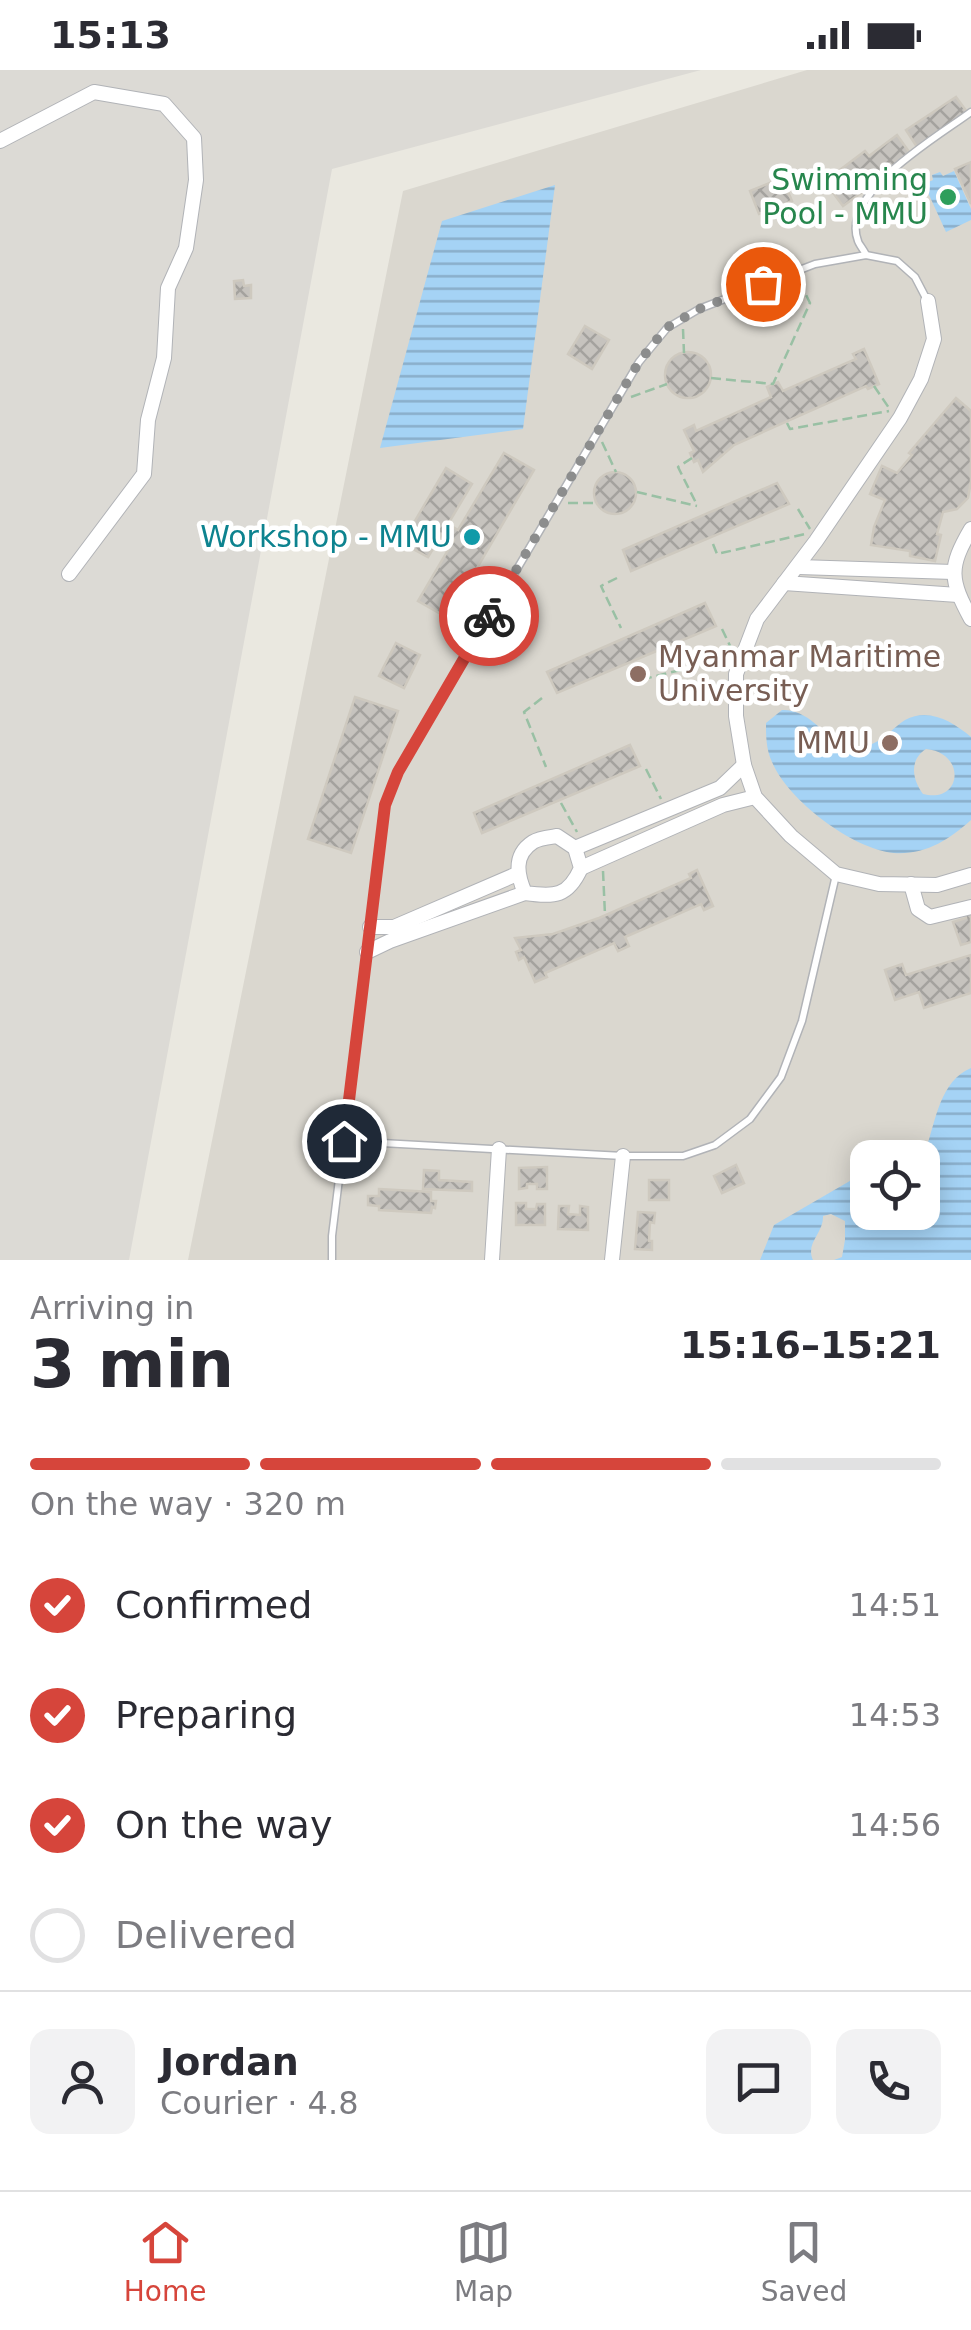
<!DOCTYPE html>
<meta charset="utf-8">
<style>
:root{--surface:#fff;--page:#f2f2f3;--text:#2b2b33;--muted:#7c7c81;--line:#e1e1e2;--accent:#d6453b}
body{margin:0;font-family:"DejaVu Sans",sans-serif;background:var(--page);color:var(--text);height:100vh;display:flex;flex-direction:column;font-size:38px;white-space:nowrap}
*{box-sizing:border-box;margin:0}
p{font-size:32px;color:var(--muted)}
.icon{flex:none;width:55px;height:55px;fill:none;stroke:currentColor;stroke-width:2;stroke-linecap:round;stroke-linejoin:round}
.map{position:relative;height:1190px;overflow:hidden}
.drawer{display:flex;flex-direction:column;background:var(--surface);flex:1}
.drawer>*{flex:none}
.controls{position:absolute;left:850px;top:1070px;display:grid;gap:20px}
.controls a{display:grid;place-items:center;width:90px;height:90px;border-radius:20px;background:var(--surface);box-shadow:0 5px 25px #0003;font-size:50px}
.pin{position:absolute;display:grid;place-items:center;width:85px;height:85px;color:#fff;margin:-42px;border:5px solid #fff;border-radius:50%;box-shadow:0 2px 10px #0007}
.courier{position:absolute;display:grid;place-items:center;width:100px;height:100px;margin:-50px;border:8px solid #d6453b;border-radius:50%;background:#fff;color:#222;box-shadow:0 2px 12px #0007}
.overview em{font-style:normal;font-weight:700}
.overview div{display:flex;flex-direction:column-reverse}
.overview{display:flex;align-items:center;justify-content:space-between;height:170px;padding:0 30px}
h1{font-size:65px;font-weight:700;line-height:75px}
.bar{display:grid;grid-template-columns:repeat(4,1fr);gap:15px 10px;align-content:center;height:120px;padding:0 30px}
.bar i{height:12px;border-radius:8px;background:var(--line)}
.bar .current{background:var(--accent)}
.bar p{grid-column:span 4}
.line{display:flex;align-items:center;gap:25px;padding:0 30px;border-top:2px solid var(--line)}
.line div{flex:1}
.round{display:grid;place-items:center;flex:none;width:105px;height:105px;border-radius:20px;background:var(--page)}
ol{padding:0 30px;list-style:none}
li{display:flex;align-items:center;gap:30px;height:110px}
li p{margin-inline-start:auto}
li .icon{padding:10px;border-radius:50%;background:var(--accent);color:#fff;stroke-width:4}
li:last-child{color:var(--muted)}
li i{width:55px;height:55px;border:5px solid var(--line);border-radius:50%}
.status{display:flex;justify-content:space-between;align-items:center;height:70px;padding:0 50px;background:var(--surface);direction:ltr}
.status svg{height:28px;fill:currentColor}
.dock{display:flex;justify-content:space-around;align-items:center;height:140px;border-top:2px solid var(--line);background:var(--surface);font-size:28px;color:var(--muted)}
.dock a{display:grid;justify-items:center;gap:5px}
.dock .current{color:var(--accent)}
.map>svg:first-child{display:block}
</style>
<div class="status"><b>15:13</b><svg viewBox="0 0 49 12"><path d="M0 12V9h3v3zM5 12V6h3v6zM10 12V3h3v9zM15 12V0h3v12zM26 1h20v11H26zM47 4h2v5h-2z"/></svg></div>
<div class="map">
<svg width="971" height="1190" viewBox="0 0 971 1190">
<defs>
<pattern id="water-rules" width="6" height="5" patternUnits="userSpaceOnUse" patternTransform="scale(2.5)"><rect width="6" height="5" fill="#a5d3f5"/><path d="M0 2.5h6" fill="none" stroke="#89aeca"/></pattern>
<pattern id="building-cross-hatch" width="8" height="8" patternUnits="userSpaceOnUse" patternTransform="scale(2.5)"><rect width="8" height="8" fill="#c6c3be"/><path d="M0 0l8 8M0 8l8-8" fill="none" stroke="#a4a29e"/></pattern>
</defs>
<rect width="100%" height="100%" fill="#eae8e0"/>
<polygon fill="#dcdad5" points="0,0 701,0 332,99 129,1190 0,1190"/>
<path fill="#dad7cf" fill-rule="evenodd" d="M807 0H971V1190H188L403 121ZM868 1088H922V1142H868Z"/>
<g fill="url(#water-rules)" fill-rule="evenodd">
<polygon points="954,101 971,139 971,150 946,162 924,114 933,110 932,105 940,102 943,106"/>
<polygon points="555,115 523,359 380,378 442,151"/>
<path d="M782 640C807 639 822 662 841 677 852 678 861 678 872 674 885 669 894 657 905 650 929 637 953 652 971 667V750C949 770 925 785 894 783 852 779 788 730 772 692 766 679 766 666 766 653ZM926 679C967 683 962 734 923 724 912 709 909 690 926 679Z"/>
<path d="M971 998V1190H834L842 1187 845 1170V1151L831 1144 823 1146C824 1163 805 1173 813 1190H760L774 1155 867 1101 868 1142H922V1088L903 1087 926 1079C936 1050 940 1011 971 998Z"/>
</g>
<g fill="url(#building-cross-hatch)" stroke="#cec9bf" stroke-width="2.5">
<polygon points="956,27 967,42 917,77 906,60"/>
<polygon points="897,65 912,86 843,136 828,116 840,107 837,102 865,81 869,86"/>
<polygon points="971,92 971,134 955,99"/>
<polygon points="782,108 792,131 759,144 750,121"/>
<polygon points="243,210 244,216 251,215 251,228 235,229 234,211"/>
<polygon points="585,256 609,270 592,299 568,284"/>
<polygon points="864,279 879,314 868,319 866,316 734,375 703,402 698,390 694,392 690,383 694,381 684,360 694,355 696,361 771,327 767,317 778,312 783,321 856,289 853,284"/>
<circle cx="688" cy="305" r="23"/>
<polygon points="956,328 971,341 971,411 968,428 957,439 943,442 937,464 941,465 935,491 910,486 910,481 871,475 874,457 885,430 870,424 882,396 897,403 912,385 909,383"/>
<polygon points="504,383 534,400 448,548 418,531 454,470 442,464 428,487 402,473 446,398 472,414 448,454 458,460"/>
<circle cx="615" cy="423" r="21"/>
<polygon points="777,413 789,434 631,501 623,480"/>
<polygon points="705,533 716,556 557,623 547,602"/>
<polygon points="396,573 420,585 404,618 379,606"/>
<polygon points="355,627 398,641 351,783 308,769"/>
<polygon points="630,675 640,696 482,763 474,743"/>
<polygon points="697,800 713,836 704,840 701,834 625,867 629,876 618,881 614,873 545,903 547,907 535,912 524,887 519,890 516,882 521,880 515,868 553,864 599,848 691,808 689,804"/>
<polygon points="971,832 971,872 961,875 953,852 966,848 962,835"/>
<polygon points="971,885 971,923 924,938 919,922 895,930 885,900 902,894 906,905"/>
<polygon points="736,1095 744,1113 722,1123 714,1106"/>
<polygon points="547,1097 547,1119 537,1119 537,1114 527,1114 527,1118 519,1119 519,1098"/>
<polygon points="424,1100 439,1101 439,1110 472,1112 472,1121 423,1119"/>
<rect x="649" y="1110" width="20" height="20"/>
<polygon points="379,1119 431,1122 431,1131 436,1131 435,1138 432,1137 431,1143 379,1140 379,1136 368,1135 368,1126 379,1126"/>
<polygon points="516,1133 526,1133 526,1139 536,1139 537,1134 545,1134 545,1155 516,1155"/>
<polygon points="559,1136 569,1136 568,1144 580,1145 580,1136 588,1137 588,1160 558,1159"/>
<polygon points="638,1142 655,1143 654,1153 650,1152 649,1171 652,1171 652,1180 635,1179"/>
</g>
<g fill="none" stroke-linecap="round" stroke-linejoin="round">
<g stroke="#b1b3b7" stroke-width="9">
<g id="service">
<path d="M866 185C866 183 858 173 858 171 839 123 939 66 971 42"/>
<polyline points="345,1071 623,1086 683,1086 715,1075 750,1049 781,1007 802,951 836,805"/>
<polyline points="332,1190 332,1166 385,735 398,701 639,292 667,258 699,239 815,194 866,185 897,191 915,207 927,230"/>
</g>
</g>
<g stroke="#b1b3b7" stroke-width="16">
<g id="minor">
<polyline points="0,71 94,22 164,34 194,68 196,110 186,178 168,218 164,288 148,350 144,404 69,504"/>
<polyline points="928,231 934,269 921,309 900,348 816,471 757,549 736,604 736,646 744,695 755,727 791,766 836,804 879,814 937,815 971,805"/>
<path d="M971 459C948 498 950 510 971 549"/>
<polyline points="799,497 953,502"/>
<polyline points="784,513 958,525"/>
<path d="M557 766 575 778 581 798C568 827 555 827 525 823 517 805 513 785 533 772 539 768 551 767 557 766Z"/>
<polyline points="575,778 720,718 744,695"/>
<polyline points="581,798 723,735 755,727"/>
<polyline points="911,814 918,839 930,847 971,837"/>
<polyline points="370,857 394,857 517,804"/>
<polyline points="367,882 390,871 525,823"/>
<polyline points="492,1190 499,1079"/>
<polyline points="612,1190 623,1086"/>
</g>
</g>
<g stroke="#99c0a4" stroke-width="2.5" stroke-dasharray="10 5" stroke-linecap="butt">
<polyline points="683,259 684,283"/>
<polyline points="711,308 773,314 810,233 798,208"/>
<polyline points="874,316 889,338"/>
<polyline points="631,327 667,314"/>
<polyline points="787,353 790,359 889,341"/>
<polyline points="602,372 616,402"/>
<polyline points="692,388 678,397 697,435"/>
<polyline points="637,422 697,436"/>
<polyline points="568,433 597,433"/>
<polyline points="798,439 810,459"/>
<polyline points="713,474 717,484 805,464"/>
<polyline points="617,508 601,516 621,558"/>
<polyline points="722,559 732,580"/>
<polyline points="635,598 640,610 729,588"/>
<polyline points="542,628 524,642 546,697"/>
<polyline points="646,699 661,729"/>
<polyline points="561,733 577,762"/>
<polyline points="603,801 605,845"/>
</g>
<use href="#service" stroke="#fff" stroke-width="6"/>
<use href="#minor" stroke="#fff" stroke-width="14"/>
</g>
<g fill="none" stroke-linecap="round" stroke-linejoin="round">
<polyline stroke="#8c8d8d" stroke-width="10" stroke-dasharray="0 18" points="489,546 639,292 666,258 699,239 763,214"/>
<polyline stroke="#d6453b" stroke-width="12" points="344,1071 385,735 398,702 489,546"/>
</g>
<circle fill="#2e9e5b" stroke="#fff" stroke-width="4" cx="948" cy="127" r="10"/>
<circle fill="#0f9aa8" stroke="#fff" stroke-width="4" cx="472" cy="467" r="10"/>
<g fill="#8d6e63" stroke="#fff" stroke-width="4">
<circle cx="638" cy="604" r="10"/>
<circle cx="890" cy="673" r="10"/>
</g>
<g text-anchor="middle" stroke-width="9" stroke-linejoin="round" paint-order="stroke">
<g font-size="30" fill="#27864d" stroke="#fff" text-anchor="end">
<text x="928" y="120">Swimming<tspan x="928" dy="34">Pool - MMU</tspan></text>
</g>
<g font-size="30" fill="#0d838f" stroke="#fff" text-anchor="end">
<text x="452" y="477">Workshop - MMU</text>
</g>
<g font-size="30" fill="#785e54" stroke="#fff" text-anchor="start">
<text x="658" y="597">Myanmar Maritime<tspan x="658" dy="34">University</tspan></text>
<text x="870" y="683" text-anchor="end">MMU</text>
</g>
</g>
</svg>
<div class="controls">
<a><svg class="icon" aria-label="locate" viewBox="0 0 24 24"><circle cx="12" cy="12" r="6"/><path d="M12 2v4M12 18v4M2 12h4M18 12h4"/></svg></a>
</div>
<div class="pin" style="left:763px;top:214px;background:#ea580c"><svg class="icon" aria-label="bag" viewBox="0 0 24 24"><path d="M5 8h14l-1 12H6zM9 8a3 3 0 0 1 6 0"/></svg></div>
<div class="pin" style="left:344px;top:1071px;background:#1f2937"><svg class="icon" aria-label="home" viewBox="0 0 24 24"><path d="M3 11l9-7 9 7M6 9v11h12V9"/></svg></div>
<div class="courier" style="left:489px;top:546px"><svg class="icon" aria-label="bike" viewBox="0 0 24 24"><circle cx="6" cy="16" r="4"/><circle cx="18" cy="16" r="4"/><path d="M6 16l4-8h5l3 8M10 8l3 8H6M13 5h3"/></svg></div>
</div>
<section class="drawer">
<div class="overview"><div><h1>3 min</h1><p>Arriving in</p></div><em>15:16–15:21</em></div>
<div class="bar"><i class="current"></i><i class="current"></i><i class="current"></i><i></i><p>On the way · 320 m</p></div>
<ol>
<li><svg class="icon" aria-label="check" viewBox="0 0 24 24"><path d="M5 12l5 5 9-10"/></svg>Confirmed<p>14:51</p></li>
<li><svg class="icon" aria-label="check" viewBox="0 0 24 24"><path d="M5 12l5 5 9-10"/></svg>Preparing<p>14:53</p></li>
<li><svg class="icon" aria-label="check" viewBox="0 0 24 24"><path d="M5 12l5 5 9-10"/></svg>On the way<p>14:56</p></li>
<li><i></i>Delivered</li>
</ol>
<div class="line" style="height:180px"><a class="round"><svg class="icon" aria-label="person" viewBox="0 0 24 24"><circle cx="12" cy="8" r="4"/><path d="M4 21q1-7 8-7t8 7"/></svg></a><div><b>Jordan</b><p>Courier · 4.8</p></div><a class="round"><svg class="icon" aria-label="chat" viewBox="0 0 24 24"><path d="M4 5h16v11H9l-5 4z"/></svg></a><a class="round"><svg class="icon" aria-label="phone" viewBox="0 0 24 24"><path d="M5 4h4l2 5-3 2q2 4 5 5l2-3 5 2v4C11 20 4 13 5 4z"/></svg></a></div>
</section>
<nav class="dock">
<a class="current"><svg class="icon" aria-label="home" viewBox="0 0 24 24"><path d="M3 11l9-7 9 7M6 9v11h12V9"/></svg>Home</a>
<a><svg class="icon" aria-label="map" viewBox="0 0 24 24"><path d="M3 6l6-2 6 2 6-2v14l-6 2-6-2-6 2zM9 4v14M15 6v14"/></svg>Map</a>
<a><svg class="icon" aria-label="saved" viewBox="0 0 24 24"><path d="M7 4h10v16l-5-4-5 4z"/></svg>Saved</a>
</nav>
